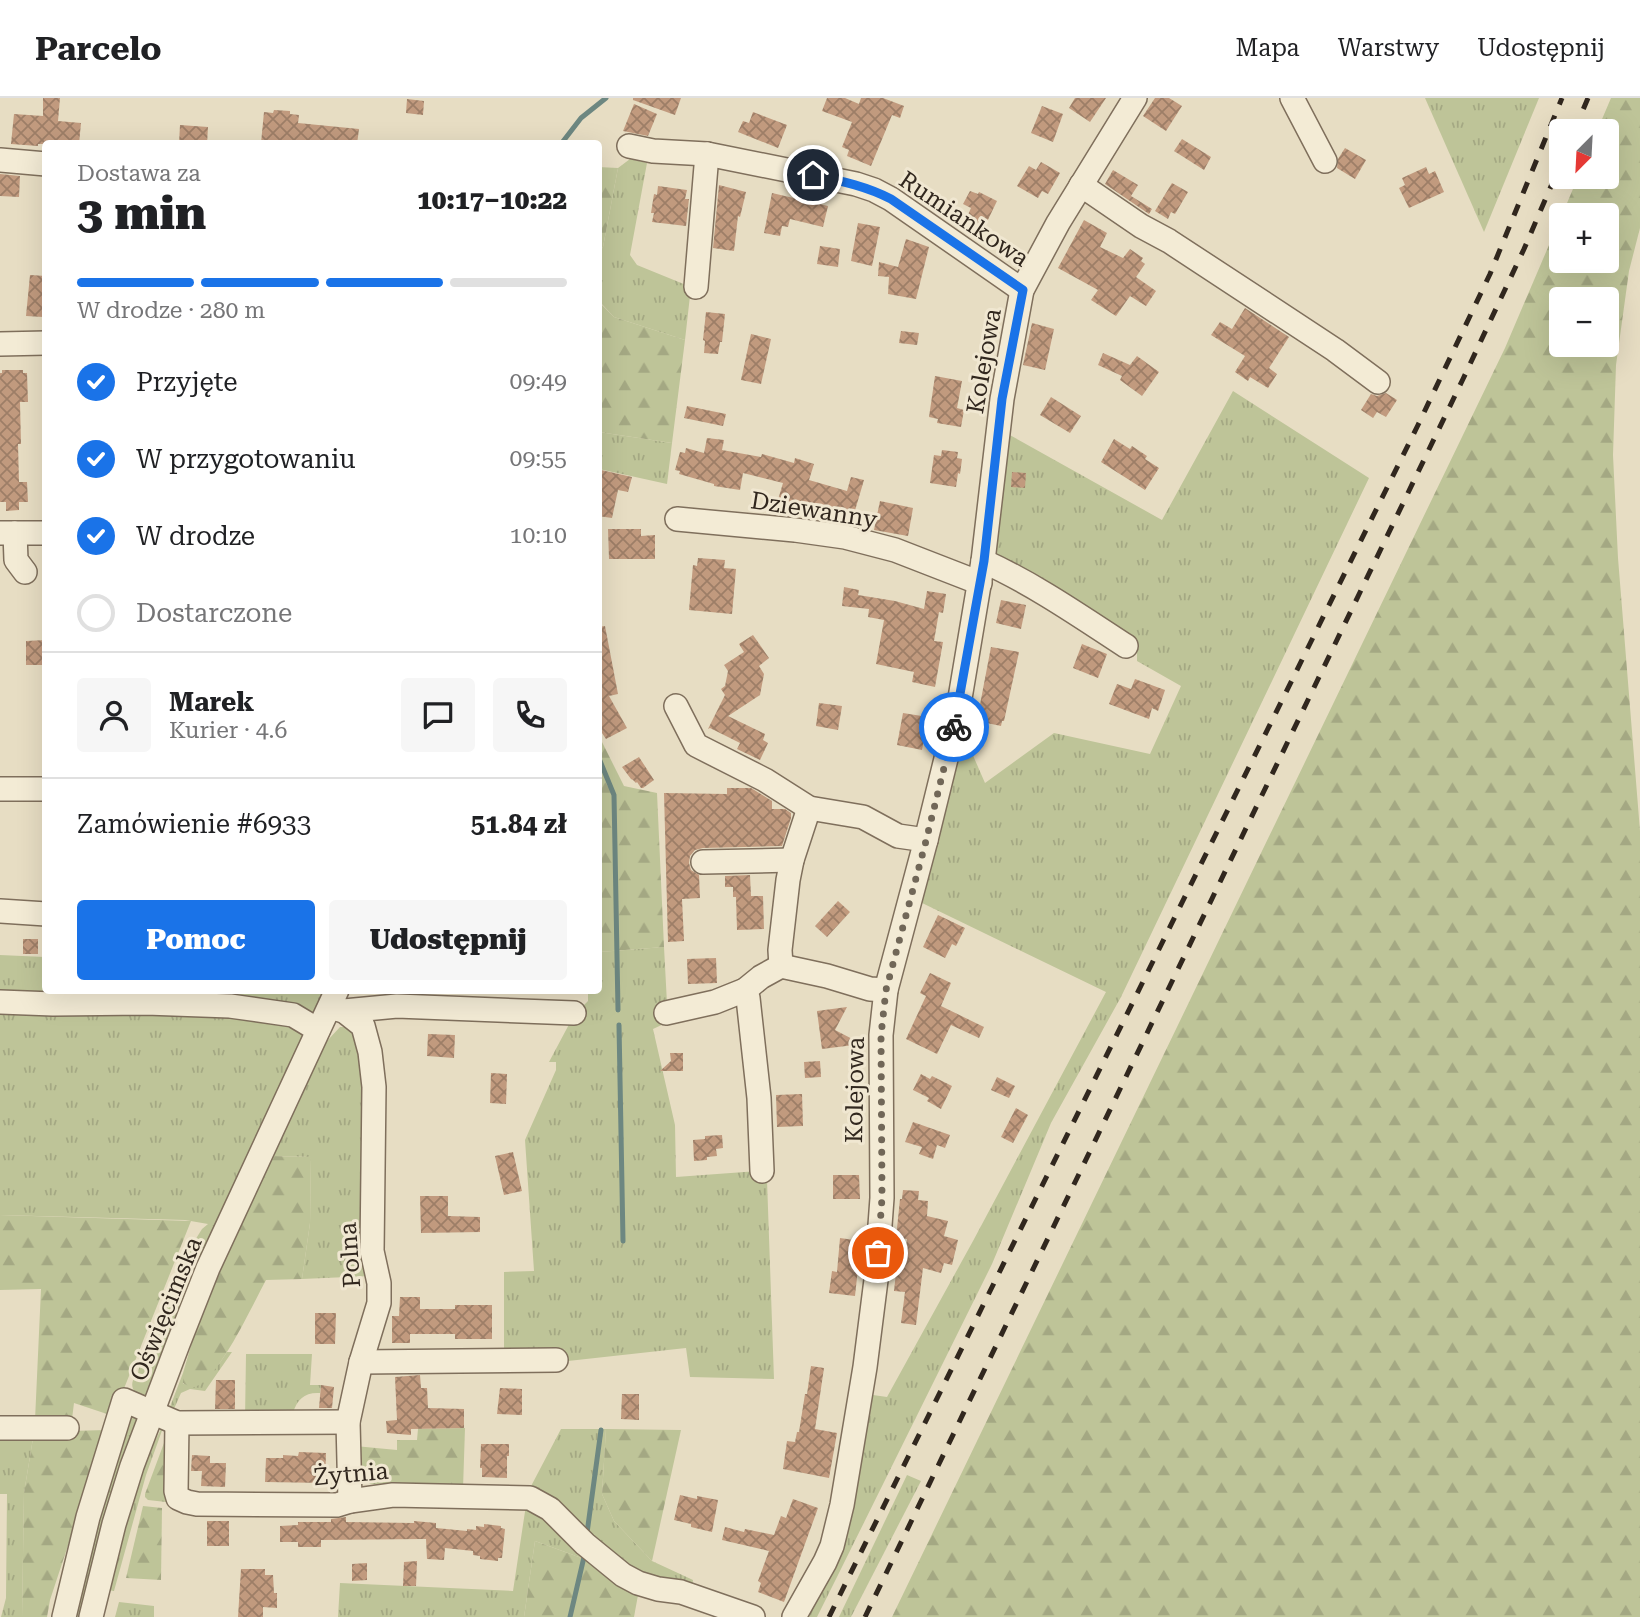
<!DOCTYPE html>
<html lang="pl">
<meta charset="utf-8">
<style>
:root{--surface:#fff;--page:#f6f6f6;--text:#202124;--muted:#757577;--line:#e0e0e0;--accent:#1a73e8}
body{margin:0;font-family:"Roboto Serif",serif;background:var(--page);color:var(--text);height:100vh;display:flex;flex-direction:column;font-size:26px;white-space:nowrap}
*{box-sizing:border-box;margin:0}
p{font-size:23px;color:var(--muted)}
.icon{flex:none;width:38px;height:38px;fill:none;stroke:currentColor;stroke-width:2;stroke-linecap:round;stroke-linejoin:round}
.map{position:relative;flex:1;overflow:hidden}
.details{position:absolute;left:42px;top:42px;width:560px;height:854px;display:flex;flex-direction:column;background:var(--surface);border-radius:7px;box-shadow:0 7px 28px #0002}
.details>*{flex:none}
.needle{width:46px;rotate:204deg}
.tools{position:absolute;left:1549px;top:21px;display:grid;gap:14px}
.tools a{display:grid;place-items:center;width:70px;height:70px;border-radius:7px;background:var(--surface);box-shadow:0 7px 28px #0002;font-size:35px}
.pin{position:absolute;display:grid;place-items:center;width:60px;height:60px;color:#fff;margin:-30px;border:4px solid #fff;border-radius:50%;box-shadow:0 2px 7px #0007}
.courier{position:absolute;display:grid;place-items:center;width:70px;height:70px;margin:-35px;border:5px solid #1a73e8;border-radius:50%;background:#fff;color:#222;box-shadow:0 2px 9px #0007}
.summary em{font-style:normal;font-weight:800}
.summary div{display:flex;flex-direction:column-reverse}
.summary{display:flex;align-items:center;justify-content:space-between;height:119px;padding:0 35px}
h1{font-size:46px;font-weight:800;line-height:52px}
.bar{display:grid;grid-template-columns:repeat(4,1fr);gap:10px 7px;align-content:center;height:84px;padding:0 35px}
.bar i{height:9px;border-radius:5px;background:var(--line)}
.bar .on{background:var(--accent)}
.bar p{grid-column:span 4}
.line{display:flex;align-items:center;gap:18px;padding:0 35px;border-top:2px solid var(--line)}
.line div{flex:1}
.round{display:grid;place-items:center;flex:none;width:74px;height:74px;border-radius:7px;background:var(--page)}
ol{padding:0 35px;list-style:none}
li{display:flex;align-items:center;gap:21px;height:77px}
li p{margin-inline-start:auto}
li .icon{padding:7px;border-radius:50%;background:var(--accent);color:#fff;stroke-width:4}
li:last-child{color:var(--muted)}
li i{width:38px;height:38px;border:4px solid var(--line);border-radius:50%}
.button{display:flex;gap:14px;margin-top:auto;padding:14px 35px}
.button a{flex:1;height:80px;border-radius:7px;background:var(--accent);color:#fff;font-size:28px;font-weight:800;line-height:80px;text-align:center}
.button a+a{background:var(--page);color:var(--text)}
header{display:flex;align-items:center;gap:42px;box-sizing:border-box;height:98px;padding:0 35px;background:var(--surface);border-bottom:2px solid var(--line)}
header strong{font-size:33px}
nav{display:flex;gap:38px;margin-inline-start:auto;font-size:24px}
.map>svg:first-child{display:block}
</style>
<header>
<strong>Parcelo</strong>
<nav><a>Mapa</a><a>Warstwy</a><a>Udostępnij</a></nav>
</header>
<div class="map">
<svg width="1640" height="1519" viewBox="0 0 1640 1519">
<defs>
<pattern id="grass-tufts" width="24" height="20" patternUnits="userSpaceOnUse" patternTransform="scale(1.75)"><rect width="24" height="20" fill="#bec498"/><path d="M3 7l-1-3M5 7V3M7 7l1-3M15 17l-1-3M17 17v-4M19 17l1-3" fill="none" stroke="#a4a883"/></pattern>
<pattern id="forest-firs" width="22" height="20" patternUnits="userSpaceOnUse" patternTransform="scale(1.75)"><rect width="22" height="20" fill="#bec498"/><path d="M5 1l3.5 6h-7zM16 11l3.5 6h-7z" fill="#a4a883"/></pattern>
<pattern id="building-cross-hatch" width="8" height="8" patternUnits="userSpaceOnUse" patternTransform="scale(1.75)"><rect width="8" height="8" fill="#c19a7e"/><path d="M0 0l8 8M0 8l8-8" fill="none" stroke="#9d7e67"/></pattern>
</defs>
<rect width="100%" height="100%" fill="#e7ddc3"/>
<g fill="url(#grass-tufts)">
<polygon points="1425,0 1539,0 1484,134"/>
<polygon points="630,61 647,65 630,157 637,167 691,189 685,242 614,219 599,203 598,156 603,149 618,70"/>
<polygon points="1233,293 1369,380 1121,899 1051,1025 992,1166 838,1477 817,1519 806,1519 841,1458 849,1425 873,1297 887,1299 973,1143 1106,894 920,804 965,639 985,685 1054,635 1150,656 1181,588 1137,563 1137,546 991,456 1008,336 1162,422"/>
<polygon points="599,334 672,345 667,386 599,371"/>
<polygon points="664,849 668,924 653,931 675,1027 676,1079 758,1073 767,1082 774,1281 690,1279 686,1250 568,1263 564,1251 504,1256 504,1174 534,1173 525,1042 556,972 556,964 549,964 574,917 588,903 588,893 598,892 599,854"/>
<polygon points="0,857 45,859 46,892 329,893 316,915 274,904 0,894"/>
<path d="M0 913 254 915 308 932 146 1302C135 1296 128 1290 135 1278L137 1280 140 1265 161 1225 163 1210 197 1139 202 1131 208 1126 185 1122 0 1117Z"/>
<polygon points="340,929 350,929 359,940 368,991 370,1178 302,1181 310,1125 311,1059 272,1058 315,956"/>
<polygon points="227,1254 232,1254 205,1293 190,1291 181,1295 173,1313 168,1314 183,1275 183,1286 219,1266"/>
<path d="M246 1256H312L310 1287H321L320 1295C305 1294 297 1301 293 1315L245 1321Z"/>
<polygon points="130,1319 139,1319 81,1519 71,1519"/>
<polygon points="163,1327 164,1327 146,1377 114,1493 107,1492 141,1371"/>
<polygon points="561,1331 606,1331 602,1396 614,1423 652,1463 693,1482 692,1490 651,1484 529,1392"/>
<polygon points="0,1334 34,1334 24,1395 22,1519 1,1519 6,1500 7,1396 0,1396"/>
<polygon points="907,1377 921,1383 851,1519 839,1519"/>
<polygon points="526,1407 542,1409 598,1466 535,1443 524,1519 338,1519 340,1485 513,1493"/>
<polygon points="119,1504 154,1508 154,1519 115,1519"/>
</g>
<g fill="url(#forest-firs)" fill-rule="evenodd">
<path d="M1611 0H1640V130L1629 173 1616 267 1613 357 1618 460 1640 733V1519H892L1505 250 1561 119V163H1606V117H1562L1578 79H1606V33H1597ZM1561 201H1606V247H1561Z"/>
<polygon points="598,69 618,70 603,149 599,156"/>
<polygon points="598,203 614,219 685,242 672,345 599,334"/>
<polygon points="599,638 624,688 657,695 664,849 599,854"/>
<path d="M272 1058 311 1059 310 1125 302 1181 266 1182C252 1208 224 1269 202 1285 199 1287 195 1289 192 1290L183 1285V1275L209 1186Z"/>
<polygon points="0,1117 191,1123 113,1318 74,1305 72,1321 35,1322 41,1191 0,1192"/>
<polygon points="465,1330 463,1391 370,1386 357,1379 355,1348 397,1352 397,1342 417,1342 418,1331"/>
<polygon points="606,1331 681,1332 652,1463 614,1423 602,1396"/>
<polygon points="106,1332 50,1502 47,1519 22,1519 24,1395 34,1334"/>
<path d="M164 1345C176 1361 169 1385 166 1404L148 1402 145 1399V1396Z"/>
<polygon points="143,1408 162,1410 161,1482 126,1480"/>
<polygon points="535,1443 598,1466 638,1497 634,1519 524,1519"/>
</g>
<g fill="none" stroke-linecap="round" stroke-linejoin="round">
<g stroke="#6d8781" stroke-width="5">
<polyline points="561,46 581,20 606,0"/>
<polyline points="598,658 614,697 618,912"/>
<polyline points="619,927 623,1143"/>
<polyline points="587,1435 601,1332"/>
<polyline points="570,1519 584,1459"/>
</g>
</g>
<g fill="url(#building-cross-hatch)">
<polygon points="43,0 60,0 58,23 81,25 79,46 38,46 38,48 11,46 14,16 43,18"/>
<polygon points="633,0 681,0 675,17 633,2"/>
<polygon points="827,0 845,0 859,6 861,0 883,0 904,8 900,20 892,17 871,68 847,58 849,52 842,49 852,24 822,13"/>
<polygon points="1075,0 1106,0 1090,24 1069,10"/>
<polygon points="1155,0 1169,0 1182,8 1166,33 1143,18"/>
<polygon points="407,1 424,3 423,17 406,15"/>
<polygon points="634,6 657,16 648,38 623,33"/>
<polygon points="1042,8 1063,16 1053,44 1031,35"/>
<polygon points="274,12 290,13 290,16 299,17 298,25 359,31 357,46 261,45 264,14 273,15"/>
<polygon points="753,14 787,27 778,50 738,34 743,23 749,25"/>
<polygon points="180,27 208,29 207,46 179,46"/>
<polygon points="1182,41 1211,59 1204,72 1174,53"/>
<polygon points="1345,50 1366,62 1355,81 1337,70 1338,61"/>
<polygon points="1041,64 1060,75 1048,96 1042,93 1038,100 1017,88 1029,68 1036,72"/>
<polygon points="1426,69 1429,76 1435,73 1444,94 1409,110 1399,90 1405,87 1402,80"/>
<polygon points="1113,72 1138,87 1131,98 1152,111 1149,116 1105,86"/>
<polygon points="0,76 20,78 19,99 0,98"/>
<polygon points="1172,85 1188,94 1175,116 1171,114 1168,121 1155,113"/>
<polygon points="719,87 746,94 740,119 738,118 734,153 713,150"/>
<polygon points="658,88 687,92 685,101 689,101 686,128 652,124 654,115 651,115 654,96 657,97"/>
<polygon points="970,93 978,96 979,94 997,103 984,130 966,121 971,110 963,106"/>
<polygon points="772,95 828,108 823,129 790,121 788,129 782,128 780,138 764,135"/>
<polygon points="1084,122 1107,135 1100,149 1123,160 1130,151 1143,160 1141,163 1145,166 1136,179 1156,193 1146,208 1130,198 1116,218 1091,202 1098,192 1058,170"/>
<polygon points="858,125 880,129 872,168 851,163"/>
<polygon points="906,141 929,149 916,201 888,196 889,179 878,178 879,164 898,169"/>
<polygon points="820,148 840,151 838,169 817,166"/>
<polygon points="30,177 46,178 46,214 43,214 43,219 26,218"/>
<polygon points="1245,210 1289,239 1269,270 1277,276 1268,290 1250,279 1248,283 1235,274 1245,258 1211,237 1220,224 1232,231"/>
<polygon points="706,214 725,216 722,244 720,244 718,256 704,255 705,243 703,242"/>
<polygon points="1032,225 1054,231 1045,272 1023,267"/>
<polygon points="901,233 919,235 917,247 899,245"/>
<polygon points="751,236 771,241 761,286 741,282"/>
<polygon points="1103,255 1130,267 1137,258 1159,274 1142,298 1120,282 1122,278 1098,267"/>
<polygon points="2,272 23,272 23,275 27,275 28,304 20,304 21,346 18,346 19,384 27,384 28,404 19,404 19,412 6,413 6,404 0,404 0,275 2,275"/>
<polygon points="935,278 962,283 957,310 964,312 961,329 937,325 938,321 929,319"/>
<polygon points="1386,295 1397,302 1386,319 1377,314 1373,320 1361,312 1371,296 1377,298"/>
<polygon points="1051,299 1081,318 1070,335 1040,317"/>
<polygon points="687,308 726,316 723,328 684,320"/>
<polygon points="707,340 724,342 722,352 761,359 762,356 794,365 795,360 814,366 809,382 847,393 851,379 864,382 851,426 777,405 783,385 743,375 740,392 714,388 714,386 679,376 680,373 675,372 680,354 685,355 686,350 704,355"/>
<polygon points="1114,341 1130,351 1132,348 1147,358 1145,361 1159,370 1145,392 1101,364"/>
<polygon points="942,352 958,354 957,360 962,361 960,376 958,375 956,389 930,385 934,357 941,358"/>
<polygon points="601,372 632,379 628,394 618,392 612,420 598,418 598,384"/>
<polygon points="1012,374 1026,375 1025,390 1011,389"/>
<polygon points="880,403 913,410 908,438 874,432"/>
<polygon points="608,431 641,431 641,438 655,437 655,461 609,461"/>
<polygon points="698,460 725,462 724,470 736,471 732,516 689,512 693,467 697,468"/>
<polygon points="844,489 859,492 858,497 895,503 924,511 927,493 946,496 943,515 939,514 934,543 943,544 935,589 912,584 914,574 876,566 884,522 868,519 869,511 842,508"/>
<polygon points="1001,502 1026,507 1021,531 996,525"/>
<polygon points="605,528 618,596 609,598 627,630 606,641 598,629 598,529"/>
<polygon points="753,537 769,560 759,568 764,576 760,597 728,618 765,636 763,642 768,645 760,662 737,651 740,645 710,630 708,631 725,597 721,591 725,588 728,573 724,567 744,554 739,546"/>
<polygon points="46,542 46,567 26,567 26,543"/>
<polygon points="1082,546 1107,556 1098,580 1073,570"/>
<polygon points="991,549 1019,554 1004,623 1002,623 1001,628 987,625 988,620 978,617"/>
<polygon points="1135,581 1165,592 1158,613 1152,610 1149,621 1109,606 1117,586 1131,591"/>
<polygon points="819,605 842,608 838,632 816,628"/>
<polygon points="903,615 928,619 922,652 897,647"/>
<polygon points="639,659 654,682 643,690 641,690 637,684 636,685 633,682 631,681 622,669"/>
<polygon points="727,690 751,690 772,703 772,711 785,711 791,715 791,720 782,748 703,750 695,752 690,758 689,765 691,772 699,777 700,800 682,801 684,843 668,844 664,695 727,696"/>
<polygon points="750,777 751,798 763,798 764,831 737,832 736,799 733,799 733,789 725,789 725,778"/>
<polygon points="838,803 850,814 827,839 815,828"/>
<polygon points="938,817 965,830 956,848 952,846 945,860 923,849"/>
<rect x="23" y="841" width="15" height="15"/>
<polygon points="716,860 717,885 688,886 687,861"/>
<polygon points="930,875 951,885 941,908 984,929 979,940 951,927 937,956 906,941 926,898 920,895"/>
<polygon points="847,909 835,932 862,946 822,951 817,913"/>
<polygon points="428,936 455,937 454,960 427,958"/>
<polygon points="670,955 683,955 683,973 660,973 671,963"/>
<polygon points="820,963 821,979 805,980 804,964"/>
<polygon points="491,975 507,976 506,1006 490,1005"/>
<polygon points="921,976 930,981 932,978 952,988 941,1011 927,1003 929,1000 913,992"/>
<polygon points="997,979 1015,988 1009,1000 991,992"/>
<polygon points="802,996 803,1028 777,1029 776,997"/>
<polygon points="1016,1010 1028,1017 1013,1045 1001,1039"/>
<polygon points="913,1024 950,1037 945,1050 937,1047 933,1061 919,1056 922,1049 905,1044"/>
<polygon points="722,1037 723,1050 716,1051 717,1058 707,1059 707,1062 694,1063 693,1042 705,1041 705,1038"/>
<polygon points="513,1054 522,1093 504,1097 495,1058"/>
<polygon points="833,1077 859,1077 860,1101 833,1101"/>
<polygon points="903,1092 919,1093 918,1102 928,1103 927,1118 948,1123 944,1138 958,1142 952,1167 944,1165 941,1175 923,1170 916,1227 901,1225 905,1194 894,1193 897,1166 904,1167 907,1141 896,1140 900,1101 902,1101"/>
<polygon points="420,1098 448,1098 448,1118 480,1119 480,1134 421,1135"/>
<polygon points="840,1140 861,1143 855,1198 829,1195 832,1173 837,1174"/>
<polygon points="400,1199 420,1199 420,1211 455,1211 455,1207 492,1207 492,1241 455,1241 455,1236 410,1236 410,1245 392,1245 392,1218 399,1218"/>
<polygon points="315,1215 336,1215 335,1246 315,1246"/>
<polygon points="811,1268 824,1270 815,1331 837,1335 829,1380 783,1371 787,1343 795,1344 797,1334 799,1334 805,1296 807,1296"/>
<polygon points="420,1277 421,1290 427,1290 428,1310 464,1311 464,1330 411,1331 411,1337 387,1335 386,1323 397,1322 395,1279"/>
<polygon points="216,1282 235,1282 235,1311 215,1311"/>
<polygon points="321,1287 334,1289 332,1310 319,1310"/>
<polygon points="500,1290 522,1291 522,1317 497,1316"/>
<polygon points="622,1296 639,1296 639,1322 621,1321"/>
<polygon points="481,1346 509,1346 509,1358 507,1358 507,1380 482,1379 482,1370 480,1370"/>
<polygon points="299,1354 326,1355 325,1385 265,1384 266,1360 283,1360 283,1357 298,1358"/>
<polygon points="192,1357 210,1358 210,1365 226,1365 225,1389 201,1388 202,1373 191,1373"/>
<polygon points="680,1397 697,1401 697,1398 718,1402 712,1434 691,1429 691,1426 674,1422"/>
<polygon points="793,1401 818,1410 784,1504 758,1494 761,1485 758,1483 769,1453 722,1442 725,1429 744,1434 745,1431 774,1437 781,1418 786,1420"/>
<polygon points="346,1419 346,1424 414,1425 414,1423 436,1425 436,1430 467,1433 467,1431 476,1432 476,1428 484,1429 484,1426 501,1428 501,1430 505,1431 502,1460 498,1460 498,1463 480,1461 480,1458 473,1457 473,1453 445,1450 444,1462 427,1461 426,1441 321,1442 321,1449 298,1449 298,1444 280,1444 280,1428 298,1427 298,1424 331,1424 331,1421"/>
<rect x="207" y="1423" width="22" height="25"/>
<polygon points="417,1463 416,1488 403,1488 404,1464"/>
<polygon points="367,1465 367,1482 352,1483 352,1466"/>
<polygon points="241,1471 265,1471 265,1477 273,1477 274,1495 277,1495 277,1510 263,1509 263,1519 238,1519"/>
</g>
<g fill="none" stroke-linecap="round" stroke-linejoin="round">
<g stroke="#7f6f5c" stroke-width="26">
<g id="minor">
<polyline points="1292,0 1325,63"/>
<polyline points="629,48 653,53 707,56 856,86 874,92 891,101 1022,192"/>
<polyline points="0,62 46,66"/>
<polyline points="1081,87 1141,128 1169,143 1335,252 1378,284"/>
<polyline points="696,189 707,56"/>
<polyline points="0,246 46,245"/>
<polyline points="677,421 795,432 845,439 895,452 980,485"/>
<polyline points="0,435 46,435"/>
<polyline points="15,435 16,462 25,474"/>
<path d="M983 463C1034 486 1080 518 1126 548"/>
<polyline points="676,608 696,647 765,682 809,710 863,719 898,738 926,742"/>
<polyline points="0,691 46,691"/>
<polyline points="703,764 792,762"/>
<polyline points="0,813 46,816"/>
<polyline points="781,868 780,852 788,782 792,762 809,710"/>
<polyline points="745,892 748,900 759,1000 762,1073"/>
<polyline points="0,904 53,906 146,905 230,908 293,917 318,932"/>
<polyline points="336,911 344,913 397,908 574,915"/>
<polyline points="344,913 363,928 370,954 374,989 372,1153 379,1185 379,1205 361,1264 348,1324 350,1403"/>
<polyline points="666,915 715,904 745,892 761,879 781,868 827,878 870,891 886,892"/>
<polyline points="361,1264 556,1262"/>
<polyline points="177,1325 176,1393 178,1400 187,1404 197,1406 337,1407 350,1403 393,1397 530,1400 550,1411 585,1446 623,1477 638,1485 658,1491 681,1494 753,1519"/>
<polyline points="0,1330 67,1330"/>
<polyline points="64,1519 88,1419 124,1302 177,1325 348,1324"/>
<polyline points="91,1519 114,1426 132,1368 178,1246 208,1170 337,892"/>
<polyline points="794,1519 825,1464 832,1448 842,1407 865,1269 876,1182 882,1100 881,937 886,892 926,742 958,612 983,463 1002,301 1022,192 1058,125 1135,0"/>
</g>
</g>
<use href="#minor" stroke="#f3ebd5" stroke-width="23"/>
<g stroke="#31271e" stroke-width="5" stroke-dasharray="12 12" stroke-linecap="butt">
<polyline points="1574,33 1588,0"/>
<polyline points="829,1519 1418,327 1490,176 1562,0"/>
<polyline points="865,1519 1463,281 1524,151 1561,65"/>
</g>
</g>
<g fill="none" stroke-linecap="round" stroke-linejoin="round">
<polyline stroke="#716758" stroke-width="7" stroke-dasharray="0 12.6" points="878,1155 882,1100 881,937 886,892 926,743 954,629"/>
<path stroke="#1a73e8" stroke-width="9" d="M813 77C841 83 866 88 891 101L1023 192 1002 301 984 463 954 629"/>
</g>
<g text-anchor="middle" stroke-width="6" stroke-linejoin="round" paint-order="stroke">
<g font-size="24" fill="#31271e" stroke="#f0e7d1">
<text transform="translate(964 121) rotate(34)" y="8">Rumiankowa</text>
<text transform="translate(984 263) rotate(-80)" y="8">Kolejowa</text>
<text transform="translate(814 412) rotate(9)" y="8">Dziewanny</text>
<text transform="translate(855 992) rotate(-89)" y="8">Kolejowa</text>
<text transform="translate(350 1157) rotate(-94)" y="8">Polna</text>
<text transform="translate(166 1211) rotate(-68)" y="8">Oświęcimska</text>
<text transform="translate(351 1376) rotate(-5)" y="8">Żytnia</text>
</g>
</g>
</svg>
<div class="tools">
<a><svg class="needle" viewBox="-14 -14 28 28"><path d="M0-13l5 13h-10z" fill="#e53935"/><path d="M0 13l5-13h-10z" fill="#757577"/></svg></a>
<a>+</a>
<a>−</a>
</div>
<div class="pin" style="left:878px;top:1155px;background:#ea580c"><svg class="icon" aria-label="bag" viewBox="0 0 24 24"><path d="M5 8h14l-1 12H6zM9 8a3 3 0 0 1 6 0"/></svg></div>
<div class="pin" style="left:813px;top:77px;background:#1f2937"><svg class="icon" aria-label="home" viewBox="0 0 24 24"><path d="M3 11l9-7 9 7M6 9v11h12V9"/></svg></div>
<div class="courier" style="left:954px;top:629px"><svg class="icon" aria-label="bike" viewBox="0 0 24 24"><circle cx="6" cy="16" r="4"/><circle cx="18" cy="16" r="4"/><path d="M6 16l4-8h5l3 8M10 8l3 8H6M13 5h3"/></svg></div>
<section class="details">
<div class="summary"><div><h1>3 min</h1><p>Dostawa za</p></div><em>10:17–10:22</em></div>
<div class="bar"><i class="on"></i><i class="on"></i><i class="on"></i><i></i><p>W drodze · 280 m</p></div>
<ol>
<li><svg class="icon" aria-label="check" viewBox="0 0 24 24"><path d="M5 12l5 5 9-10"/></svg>Przyjęte<p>09:49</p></li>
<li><svg class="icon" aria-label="check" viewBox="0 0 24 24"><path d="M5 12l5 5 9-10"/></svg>W przygotowaniu<p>09:55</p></li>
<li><svg class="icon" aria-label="check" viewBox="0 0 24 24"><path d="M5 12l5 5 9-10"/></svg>W drodze<p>10:10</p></li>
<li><i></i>Dostarczone</li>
</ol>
<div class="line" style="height:126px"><a class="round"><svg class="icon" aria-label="person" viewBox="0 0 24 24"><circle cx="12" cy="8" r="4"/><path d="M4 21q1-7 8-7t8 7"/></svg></a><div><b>Marek</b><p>Kurier · 4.6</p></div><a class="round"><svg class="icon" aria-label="chat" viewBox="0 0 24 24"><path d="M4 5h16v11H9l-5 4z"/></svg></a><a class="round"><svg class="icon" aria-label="phone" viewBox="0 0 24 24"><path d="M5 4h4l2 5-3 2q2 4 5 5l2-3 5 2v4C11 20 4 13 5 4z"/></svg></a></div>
<div class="line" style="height:91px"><div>Zamówienie #6933</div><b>51.84 zł</b></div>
<div class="button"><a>Pomoc</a><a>Udostępnij</a></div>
</section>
</div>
